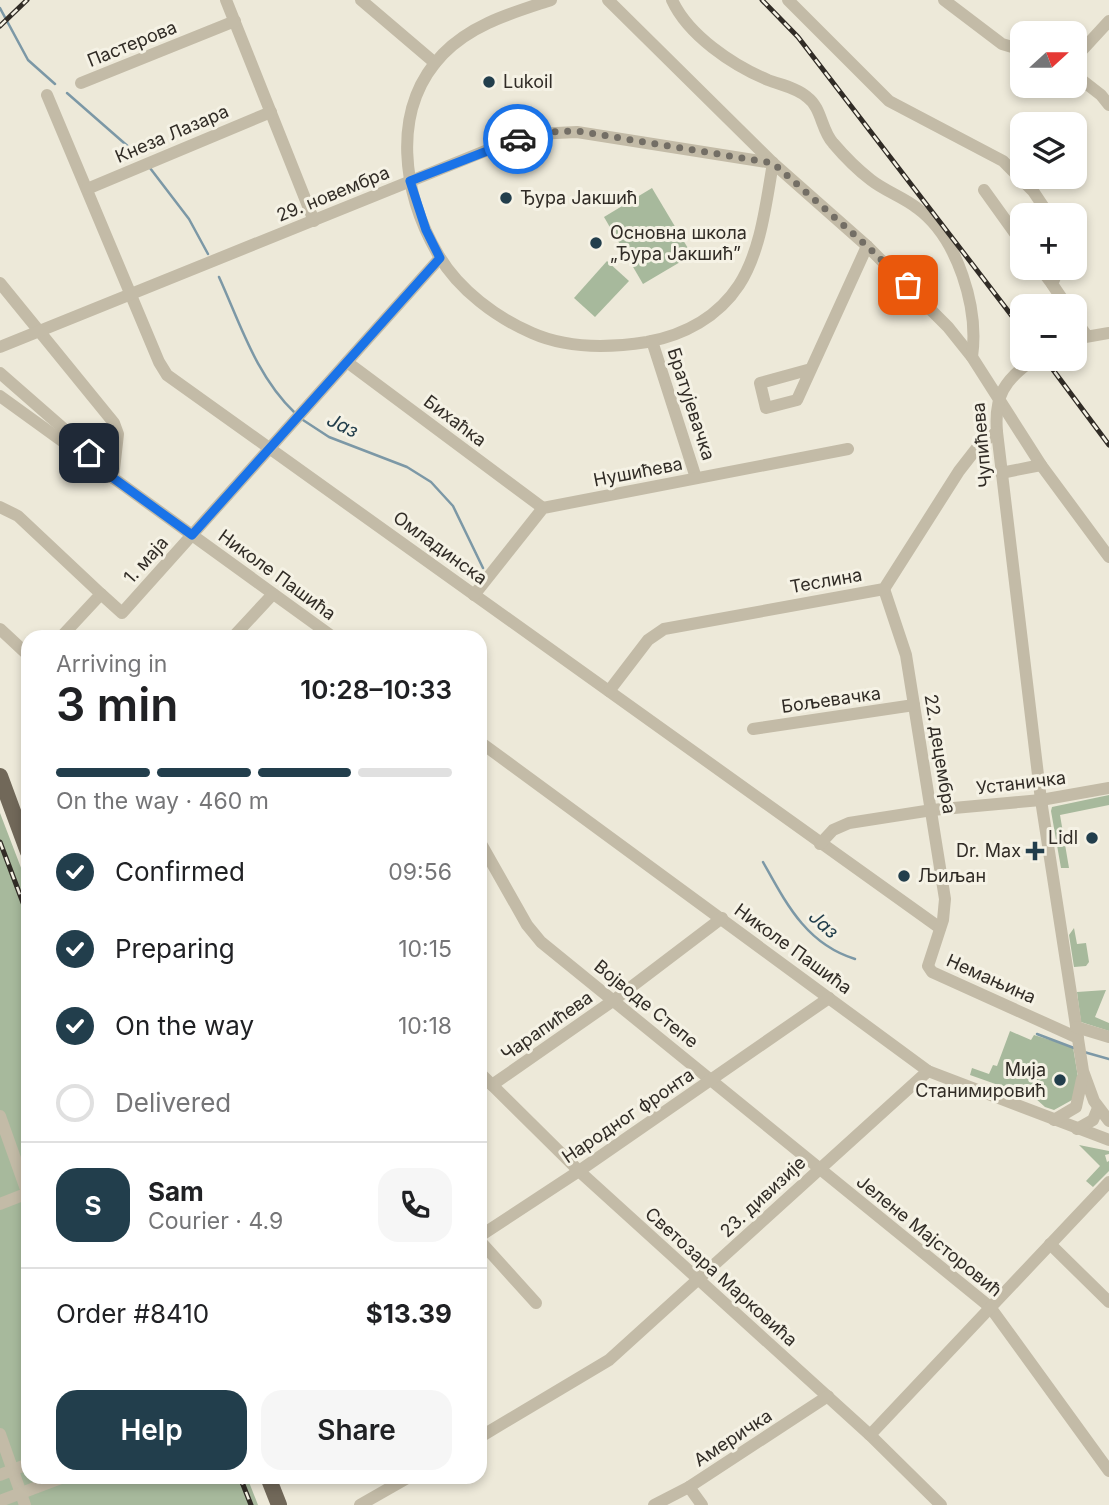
<!DOCTYPE html>
<meta charset="utf-8">
<style>
:root{--surface:#fff;--page:#f6f6f6;--text:#202124;--muted:#757577;--line:#e0e0e0;--accent:#223e4c}
body{margin:0;font-family:Inter,sans-serif;background:var(--page);color:var(--text);height:100vh;display:flex;flex-direction:column;font-size:26px;white-space:nowrap}
*{box-sizing:border-box;margin:0}
p{font-size:23px;color:var(--muted)}
.icon{flex:none;width:38px;height:38px;fill:none;stroke:currentColor;stroke-width:2;stroke-linecap:round;stroke-linejoin:round}
.map{position:relative;flex:1;overflow:hidden}
.details{position:absolute;left:21px;top:630px;width:466px;height:854px;display:flex;flex-direction:column;background:var(--surface);border-radius:21px;box-shadow:0 4px 10px #0003}
.details>*{flex:none}
.needle{width:46px;rotate:69deg}
.tools{position:absolute;left:1010px;top:21px;display:grid;gap:14px}
.tools a{display:grid;place-items:center;width:77px;height:77px;border-radius:14px;background:var(--surface);box-shadow:0 4px 10px #0003;font-size:35px}
.pin{position:absolute;display:grid;place-items:center;width:60px;height:60px;color:#fff;margin:-30px;border-radius:14px;box-shadow:0 4px 10px #0006}
.courier{position:absolute;display:grid;place-items:center;width:70px;height:70px;margin:-35px;border:5px solid #1a73e8;border-radius:50%;background:#fff;color:#222;box-shadow:0 2px 9px #0007}
.headline em{font-style:normal;font-weight:600}
.headline div{display:flex;flex-direction:column-reverse}
.headline{display:flex;align-items:center;justify-content:space-between;height:119px;padding:0 35px}
h1{font-size:46px;font-weight:600;line-height:52px}
.bar{display:grid;grid-template-columns:repeat(4,1fr);gap:10px 7px;align-content:center;height:84px;padding:0 35px}
.bar i{height:9px;border-radius:5px;background:var(--line)}
.bar .active{background:var(--accent)}
.bar p{grid-column:span 4}
.line{display:flex;align-items:center;gap:18px;padding:0 35px;border-top:2px solid var(--line)}
.line div{flex:1}
.round{display:grid;place-items:center;flex:none;width:74px;height:74px;border-radius:21px;background:var(--page)}
ol{padding:0 35px;list-style:none}
li{display:flex;align-items:center;gap:21px;height:77px}
li p{margin-inline-start:auto}
li .icon{padding:7px;border-radius:50%;background:var(--accent);color:#fff;stroke-width:4}
li:last-child{color:var(--muted)}
li i{width:38px;height:38px;border:4px solid var(--line);border-radius:50%}
.primary-button{display:flex;gap:14px;margin-top:auto;padding:14px 35px}
.primary-button a{flex:1;height:80px;border-radius:21px;background:var(--accent);color:#fff;font-size:28px;font-weight:600;line-height:80px;text-align:center}
.primary-button a+a{background:var(--page);color:var(--text)}
.map>svg:first-child{display:block}
</style>
<div class="map">
<svg width="1109" height="1505" viewBox="0 0 1109 1505">
<rect width="100%" height="100%" fill="#ede9d9"/>
<g fill="#a7b99c">
<polygon points="652,188 692,255 643,284 604,217"/>
<polygon points="607,261 629,281 595,317 574,298"/>
<polygon points="1109,795 1109,805 1060,815 1069,868 1061,868 1051,811 1052,807"/>
<polygon points="0,813 28,886 28,1477 247,1477 258,1505 0,1505"/>
<polygon points="1074,928 1077,944 1086,943 1089,962 1086,966 1074,967 1069,935"/>
<polygon points="1106,990 1095,1017 1109,1023 1109,1031 1081,1022 1077,992"/>
<polygon points="1010,1031 1031,1040 1034,1035 1073,1047 1078,1077 1072,1100 1054,1110 1045,1107 1035,1098 970,1075 972,1068 989,1074 993,1065 997,1066"/>
<polygon points="1079,1145 1109,1151 1109,1154 1105,1155 1107,1162 1109,1161 1109,1171 1093,1187 1086,1181 1100,1166"/>
</g>
<g fill="none" stroke-linecap="round" stroke-linejoin="round">
<g stroke="#7c98a6" stroke-width="2.5">
<polyline points="0,8 28,60 55,84"/>
<polyline points="67,93 139,156"/>
<polyline points="150,168 189,219 208,254"/>
<path d="M219 277C240 323 256 376 295 413"/>
<polyline points="303,420 329,437 407,467 431,482 453,506 483,568"/>
<path d="M763 862C786 903 806 944 855 959"/>
<polyline points="1037,1034 1074,1048"/>
<polyline points="1084,1052 1109,1059"/>
</g>
<g stroke="#c3bba7" stroke-width="12">
<polyline points="226,0 314,221"/>
<polyline points="361,0 435,63"/>
<path d="M551 0C512 13 472 24 443 54 389 110 403 195 439 256 459 290 497 318 532 333 568 349 609 348 647 342 684 335 718 317 739 285 761 251 766 203 773 163"/>
<polyline points="608,0 773,163 867,246 948,327 972,357 1041,465 1109,557"/>
<path d="M672 0C688 35 732 65 768 80 781 85 797 88 807 97 822 108 821 130 833 143 844 156 858 170 871 180 885 191 903 197 917 208 958 238 979 308 972 357"/>
<polyline points="788,0 889,101 1003,161 1033,191 1049,215"/>
<polyline points="944,0 1002,44 1022,50"/>
<polyline points="1074,59 1109,21"/>
<polyline points="1074,74 1101,95 1109,105"/>
<polyline points="81,83 235,21"/>
<polyline points="47,95 159,362 167,375 940,928"/>
<polyline points="87,189 271,112"/>
<polyline points="984,190 1022,243"/>
<polyline points="1040,268 1052,284"/>
<polyline points="1059,268 1052,284 1067,306"/>
<polyline points="0,283 114,423 118,434 113,478"/>
<polyline points="1074,318 1087,336"/>
<polyline points="1074,339 1109,333"/>
<polyline points="652,341 696,478"/>
<polyline points="0,347 490,149 535,134 577,132 773,163"/>
<path d="M1034 359C1004 380 994 396 997 432L1041 800 1083 1071 1094 1101 1109 1121"/>
<polyline points="347,362 543,508"/>
<polyline points="811,369 760,383 766,408 797,400 863,255 867,246"/>
<polyline points="0,373 80,443 90,455"/>
<polyline points="0,396 333,637"/>
<polyline points="1001,473 1041,465"/>
<polyline points="0,507 18,516 101,594 61,637"/>
<polyline points="884,589 906,655 945,899 943,920 928,966 932,972 1078,1038"/>
<polyline points="101,594 122,613 440,258"/>
<polyline points="474,595 543,508 848,449"/>
<polyline points="0,629 28,655"/>
<polyline points="233,637 273,594"/>
<polyline points="609,691 648,640 664,629 884,589 959,471 980,444 997,432"/>
<polyline points="753,729 914,705"/>
<polyline points="480,742 928,1071 1109,1140"/>
<polyline points="480,842 527,925 541,942 990,1307 1109,1471"/>
<polyline points="820,844 833,830 849,823 932,810 1041,800 1109,788"/>
<polyline points="1076,1027 1109,1037"/>
<polyline points="480,1073 579,1171 870,1435 941,1505"/>
<polyline points="492,1085 614,1000 722,918"/>
<polyline points="0,1116 28,1195"/>
<polyline points="1054,1120 1076,1107 1082,1079"/>
<polyline points="1077,1129 1093,1120 1098,1108"/>
<polyline points="0,1204 28,1193"/>
<polyline points="480,1236 579,1171 829,998"/>
<polyline points="480,1241 536,1303"/>
<polyline points="1050,1244 1109,1302"/>
<polyline points="0,1434 25,1505"/>
<polyline points="870,1435 1109,1182"/>
<polyline points="480,1437 609,1360 928,1071"/>
<polyline points="0,1475 28,1464"/>
<polyline points="689,1487 702,1505"/>
<polyline points="0,1501 64,1477"/>
<polyline points="360,1505 409,1477"/>
<polyline points="654,1505 689,1487 828,1396"/>
</g>
<g stroke="#716859" stroke-width="16">
<polyline points="0,776 28,852"/>
<polyline points="268,1477 279,1505"/>
</g>
<g stroke="#312c26" stroke-width="5">
<g id="rail">
<polyline points="762,0 798,37 1022,329"/>
<polyline points="0,26 27,0"/>
<polyline points="1045,359 1109,445"/>
<polyline points="0,842 28,916"/>
<polyline points="240,1477 251,1505"/>
</g>
</g>
<use href="#rail" stroke="#f5f2e5" stroke-width="2.5" stroke-dasharray="8" stroke-linecap="butt"/>
</g>
<g fill="none" stroke-linecap="round" stroke-linejoin="round">
<polyline stroke="#736e65" stroke-width="7" stroke-dasharray="0 12.6" points="518,139 551,132 577,131 773,163 867,246 908,285"/>
<polyline stroke="#1a73e8" stroke-width="9" points="89,453 98,467 192,535 440,258 426,230 410,181 518,139"/>
</g>
<g fill="#223e4c" stroke="#f5f2e5" stroke-width="2.5">
<circle cx="489" cy="82" r="7"/>
<circle cx="506" cy="198" r="7"/>
<circle cx="596" cy="243" r="7"/>
<circle cx="1092" cy="838" r="7"/>
<path d="M1031.5 840.5h7v7h7v7h-7v7h-7v-7h-7v-7h7z"/>
<circle cx="904" cy="876" r="7"/>
<circle cx="1060" cy="1080" r="7"/>
</g>
<g text-anchor="middle" stroke-width="6" stroke-linejoin="round" paint-order="stroke">
<g font-size="18" fill="#312c26" stroke="#f5f2e5">
<text transform="translate(132 44) rotate(-22)" y="6">Пастерова</text>
<text transform="translate(172 134) rotate(-23)" y="6">Кнеза Лазара</text>
<text transform="translate(333 194) rotate(-22)" y="6">29. новембра</text>
<text transform="translate(691 404) rotate(72)" y="6">Братујевачка</text>
<text transform="translate(455 421) rotate(37)" y="6">Бихаћка</text>
<text transform="translate(982 445) rotate(-95)" y="6">Чупићева</text>
<text transform="translate(638 472) rotate(-11)" y="6">Нушићева</text>
<text transform="translate(440 548) rotate(36)" y="6">Омладинска</text>
<text transform="translate(146 560) rotate(-48)" y="6">1. маја</text>
<text transform="translate(277 575) rotate(36)" y="6">Николе Пашића</text>
<text transform="translate(826 581) rotate(-10)" y="6">Теслина</text>
<text transform="translate(831 700) rotate(-8)" y="6">Бољевачка</text>
<text transform="translate(940 754) rotate(81)" y="6">22. децембра</text>
<text transform="translate(1021 783) rotate(-7)" y="6">Устаничка</text>
<text transform="translate(793 949) rotate(36)" y="6">Николе Пашића</text>
<text transform="translate(991 979) rotate(24)" y="6">Немањина</text>
<text transform="translate(646 1004) rotate(39)" y="6">Војводе Степе</text>
<text transform="translate(547 1026) rotate(-35)" y="6">Чарапићева</text>
<text transform="translate(628 1116) rotate(-34)" y="6">Народног фронта</text>
<text transform="translate(763 1197) rotate(-43)" y="6">23. дивизије</text>
<text transform="translate(929 1236) rotate(39)" y="6">Јелене Мајсторовић</text>
<text transform="translate(721 1277) rotate(42)" y="6">Светозара Марковића</text>
<text transform="translate(733 1438) rotate(-33)" y="6">Америчка</text>
</g>
<g font-size="18" fill="#312c26" stroke="#f5f2e5" text-anchor="start">
<text x="503" y="88">Lukoil</text>
<text x="520" y="204">Ђура Јакшић</text>
<text x="610" y="239">Основна школа<tspan x="610" dy="21">„Ђура Јакшић”</tspan></text>
<text x="1078" y="844" text-anchor="end">Lidl</text>
<text x="1021" y="857" text-anchor="end">Dr. Max</text>
<text x="918" y="882">Љиљан</text>
<text x="1046" y="1076" text-anchor="end">Мија<tspan x="1046" dy="21">Станимировић</tspan></text>
</g>
<g font-size="19" font-style="italic" fill="#223e4c" stroke="#f5f2e5">
<text transform="translate(343 425) rotate(26)" y="7">Јаз</text>
<text transform="translate(824 924) rotate(42)" y="7">Јаз</text>
</g>
</g>
</svg>
<div class="tools">
<a><svg class="needle" viewBox="-14 -14 28 28"><path d="M0-13l5 13h-10z" fill="#e53935"/><path d="M0 13l5-13h-10z" fill="#757577"/></svg></a>
<a><svg class="icon" aria-label="layers" viewBox="0 0 24 24"><path d="M12 4l9 5-9 5-9-5zM3 14l9 5 9-5"/></svg></a>
<a>+</a>
<a>−</a>
</div>
<div class="pin" style="left:908px;top:285px;background:#ea580c"><svg class="icon" aria-label="bag" viewBox="0 0 24 24"><path d="M5 8h14l-1 12H6zM9 8a3 3 0 0 1 6 0"/></svg></div>
<div class="pin" style="left:89px;top:453px;background:#1f2937"><svg class="icon" aria-label="home" viewBox="0 0 24 24"><path d="M3 11l9-7 9 7M6 9v11h12V9"/></svg></div>
<div class="courier" style="left:518px;top:139px"><svg class="icon" aria-label="car" viewBox="0 0 24 24"><path d="M5 17H2v-5l4-1 3-4h7l3 4 3 1v5h-3M9 17h6M6 11h13"/><circle cx="7" cy="17" r="2"/><circle cx="17" cy="17" r="2"/></svg></div>
<section class="details">
<div class="headline"><div><h1>3 min</h1><p>Arriving in</p></div><em>10:28–10:33</em></div>
<div class="bar"><i class="active"></i><i class="active"></i><i class="active"></i><i></i><p>On the way · 460 m</p></div>
<ol>
<li><svg class="icon" aria-label="check" viewBox="0 0 24 24"><path d="M5 12l5 5 9-10"/></svg>Confirmed<p>09:56</p></li>
<li><svg class="icon" aria-label="check" viewBox="0 0 24 24"><path d="M5 12l5 5 9-10"/></svg>Preparing<p>10:15</p></li>
<li><svg class="icon" aria-label="check" viewBox="0 0 24 24"><path d="M5 12l5 5 9-10"/></svg>On the way<p>10:18</p></li>
<li><i></i>Delivered</li>
</ol>
<div class="line" style="height:126px"><b class="round" style="background:var(--accent);color:#fff">S</b><div><b>Sam</b><p>Courier · 4.9</p></div><a class="round"><svg class="icon" aria-label="phone" viewBox="0 0 24 24"><path d="M5 4h4l2 5-3 2q2 4 5 5l2-3 5 2v4C11 20 4 13 5 4z"/></svg></a></div>
<div class="line" style="height:91px"><div>Order #8410</div><b>$13.39</b></div>
<div class="primary-button"><a>Help</a><a>Share</a></div>
</section>
</div>
